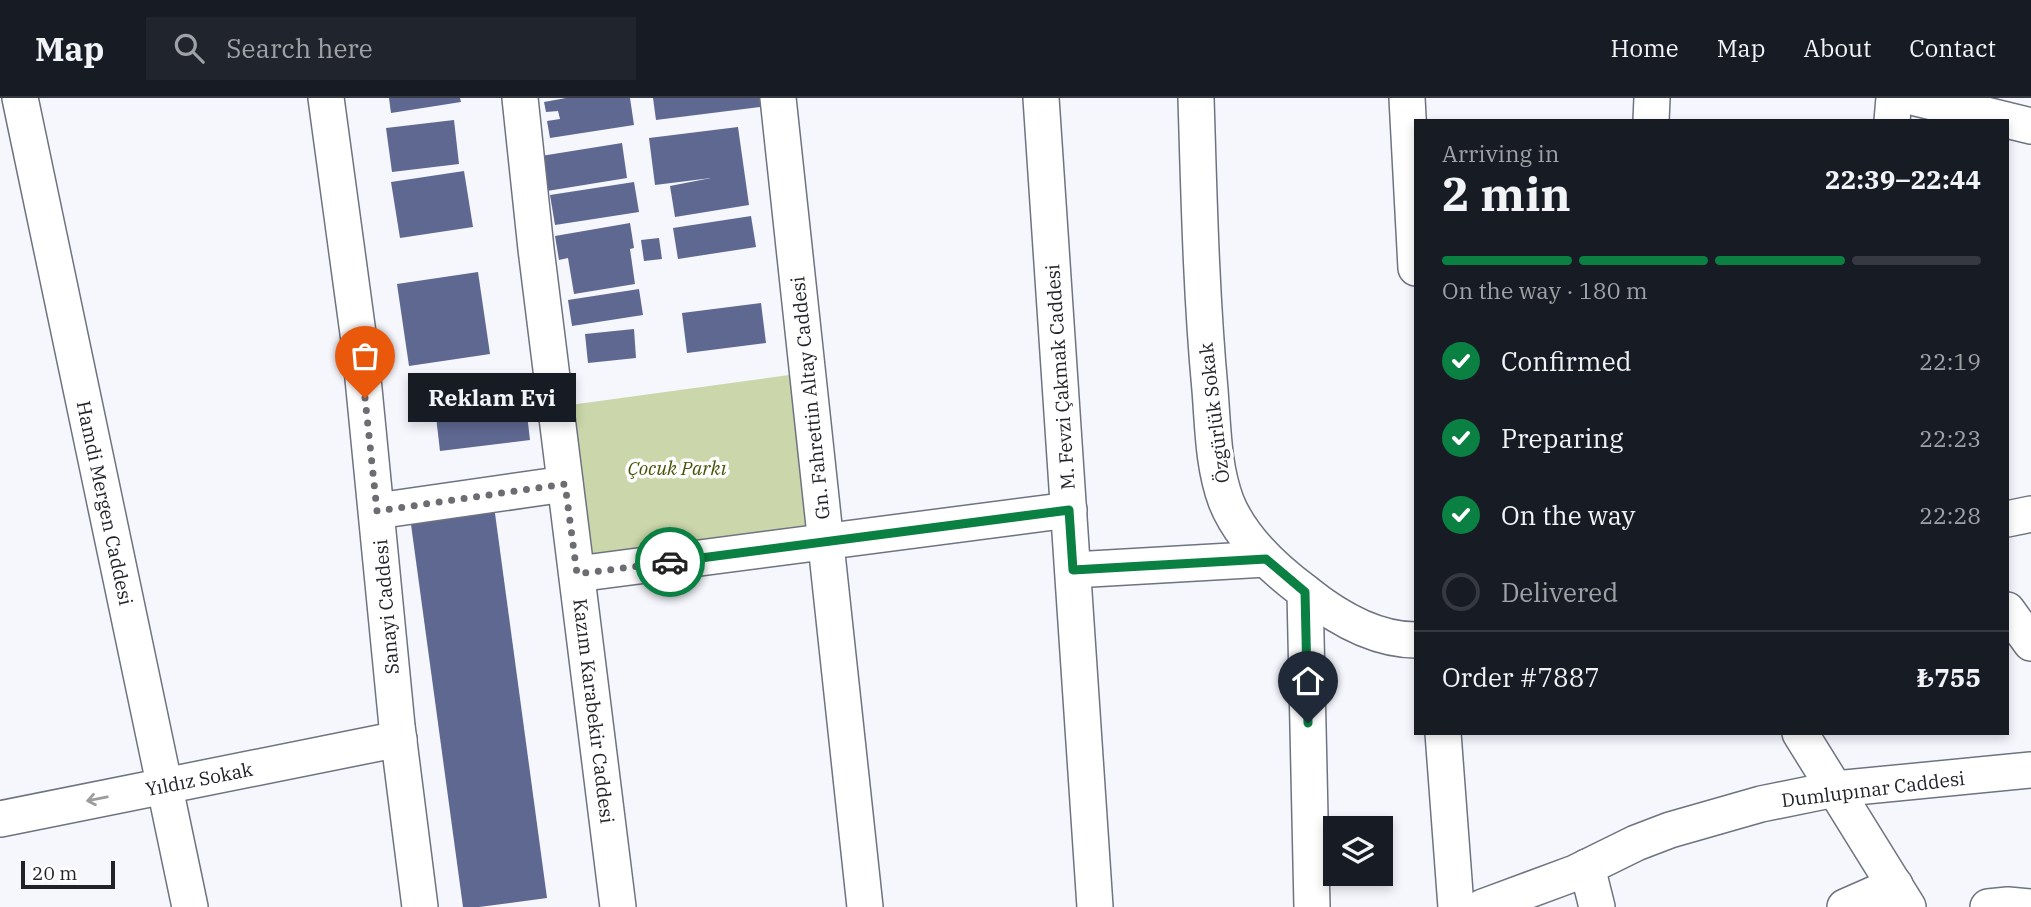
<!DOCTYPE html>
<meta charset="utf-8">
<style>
:root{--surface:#171b24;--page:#20242c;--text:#f1f3f6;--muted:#9ea1a6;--line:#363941;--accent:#0b8043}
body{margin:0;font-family:"IBM Plex Serif",serif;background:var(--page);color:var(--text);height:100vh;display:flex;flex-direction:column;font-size:26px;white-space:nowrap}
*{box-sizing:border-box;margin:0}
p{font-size:23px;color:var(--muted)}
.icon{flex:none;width:38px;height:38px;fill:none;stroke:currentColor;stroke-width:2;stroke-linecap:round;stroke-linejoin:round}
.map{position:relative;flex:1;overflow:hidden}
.side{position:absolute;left:1414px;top:21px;width:595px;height:616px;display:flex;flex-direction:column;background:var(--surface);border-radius:0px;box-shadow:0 4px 10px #0003}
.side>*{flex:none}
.fabs{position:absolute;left:1323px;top:718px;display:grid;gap:14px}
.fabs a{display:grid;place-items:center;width:70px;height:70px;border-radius:0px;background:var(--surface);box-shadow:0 4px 10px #0003;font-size:35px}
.scale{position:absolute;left:21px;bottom:18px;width:94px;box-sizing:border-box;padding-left:7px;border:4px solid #212328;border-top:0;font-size:19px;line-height:24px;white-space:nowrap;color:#212328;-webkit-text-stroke:5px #fff;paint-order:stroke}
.pin{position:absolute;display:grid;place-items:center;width:60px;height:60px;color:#fff;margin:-72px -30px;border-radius:50% 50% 50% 0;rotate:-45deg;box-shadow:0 0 7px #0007}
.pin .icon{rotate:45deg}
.courier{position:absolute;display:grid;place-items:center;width:70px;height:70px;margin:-35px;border:5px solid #0b8043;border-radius:50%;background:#fff;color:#222;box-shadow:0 2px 9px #0007}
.bubble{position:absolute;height:49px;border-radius:0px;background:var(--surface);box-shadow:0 4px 10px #0003;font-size:23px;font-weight:700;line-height:49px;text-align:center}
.summary em{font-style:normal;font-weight:700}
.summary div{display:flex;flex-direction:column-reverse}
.summary{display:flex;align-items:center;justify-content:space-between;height:119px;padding:0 28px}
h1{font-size:46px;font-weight:700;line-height:52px}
.bar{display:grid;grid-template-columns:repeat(4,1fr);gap:10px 7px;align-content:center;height:84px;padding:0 28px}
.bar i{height:9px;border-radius:5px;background:var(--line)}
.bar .current{background:var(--accent)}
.bar p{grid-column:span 4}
.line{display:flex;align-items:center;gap:18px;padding:0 28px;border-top:2px solid var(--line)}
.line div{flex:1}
ol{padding:0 28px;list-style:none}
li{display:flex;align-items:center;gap:21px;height:77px}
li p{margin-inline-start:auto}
li .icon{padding:7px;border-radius:50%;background:var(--accent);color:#fff;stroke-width:4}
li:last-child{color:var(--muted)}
li i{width:38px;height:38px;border:4px solid var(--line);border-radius:50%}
header{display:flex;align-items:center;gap:42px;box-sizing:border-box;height:98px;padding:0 35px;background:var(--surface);border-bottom:2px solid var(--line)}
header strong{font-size:33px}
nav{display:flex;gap:38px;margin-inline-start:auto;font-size:24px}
.search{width:490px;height:63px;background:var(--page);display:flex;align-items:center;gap:18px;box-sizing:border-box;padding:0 24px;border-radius:0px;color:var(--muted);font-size:26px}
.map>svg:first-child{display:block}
</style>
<header>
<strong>Map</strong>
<div class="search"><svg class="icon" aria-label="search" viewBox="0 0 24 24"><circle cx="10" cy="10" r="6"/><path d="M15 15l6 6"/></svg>Search here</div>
<nav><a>Home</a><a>Map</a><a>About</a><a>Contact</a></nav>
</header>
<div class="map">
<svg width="2031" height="809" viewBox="0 0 2031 809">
<rect width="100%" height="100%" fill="#f5f7fd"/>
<polygon fill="#cbd6aa" points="789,277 810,430 590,459 570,307"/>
<g fill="#5f6891">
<polygon points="389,0 460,0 461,4 391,15"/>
<polygon points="566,0 630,0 634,27 550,40 547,23 560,21 558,13 546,14 544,4"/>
<polygon points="653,0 768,0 768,8 656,22"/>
<polygon points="454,22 459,66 392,74 386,30"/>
<polygon points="738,29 749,107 675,119 670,88 711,80 655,87 649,40"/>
<polygon points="622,45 627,80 547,93 541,58"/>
<polygon points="464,73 473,129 400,140 391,84"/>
<polygon points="634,84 639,114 555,127 550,97"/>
<polygon points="751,118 756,149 678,161 673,130"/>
<polygon points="630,125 634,150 630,151 635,186 574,196 568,160 559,162 555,138"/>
<polygon points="659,140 662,161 644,163 641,142"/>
<polygon points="478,174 490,256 409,268 397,186"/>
<polygon points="639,191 643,217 572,228 568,202"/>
<polygon points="761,205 766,245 687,255 682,215"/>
<polygon points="634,231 636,260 588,265 585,236"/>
<polygon points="525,299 530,342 440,353 435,310"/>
<polygon points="494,408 547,800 479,809 463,809 410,419"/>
</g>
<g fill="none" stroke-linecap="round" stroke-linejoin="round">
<g stroke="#6f7380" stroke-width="38">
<g id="minor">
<polyline points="20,0 190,809"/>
<polyline points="326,0 360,250 397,628 420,809"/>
<polyline points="520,0 536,151 618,809"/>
<polyline points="778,0 865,809"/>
<polyline points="1041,0 1095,809"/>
<path d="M1196 0C1199 98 1201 195 1210 292 1213 329 1213 368 1226 403 1241 441 1274 471 1305 494L1312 809"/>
<polyline points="1407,0 1416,170"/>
<polyline points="1916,0 2031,28"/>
<polyline points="1651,23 1652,0"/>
<polyline points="1892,23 1894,0"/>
<polyline points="377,413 565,386"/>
<polyline points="2007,421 2031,416"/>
<polyline points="1073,472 1266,461"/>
<polyline points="577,476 1069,412"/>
<path d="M1305 494C1336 519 1375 542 1416 542"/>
<polyline points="2007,512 2031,545"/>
<polyline points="1443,635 1456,809"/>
<polyline points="1800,635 1908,809"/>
<polyline points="0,721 399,641"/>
<polyline points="1587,769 1597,809"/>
<polyline points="1483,809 1575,775 1636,745 1670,732 1761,706 1835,691 2031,672"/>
<polyline points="1845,809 1895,787"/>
<polyline points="1988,809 2008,807 2031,809"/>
</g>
</g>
<use href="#minor" stroke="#fff" stroke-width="35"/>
</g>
<defs><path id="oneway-shaft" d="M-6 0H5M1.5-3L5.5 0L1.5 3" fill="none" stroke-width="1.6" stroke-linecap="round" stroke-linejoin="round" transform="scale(1.75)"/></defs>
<use stroke="#9b9c9e" href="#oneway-shaft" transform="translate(97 701) rotate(169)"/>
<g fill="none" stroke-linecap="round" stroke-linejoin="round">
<polyline stroke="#6b6d73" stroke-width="7" stroke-dasharray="0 12.6" points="365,300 377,413 565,386 577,476 670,464"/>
<polyline stroke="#0b8043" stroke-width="9" points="670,464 1069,412 1073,472 1266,461 1305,494 1308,625"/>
</g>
<g text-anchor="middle" stroke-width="7" stroke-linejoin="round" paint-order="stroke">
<g font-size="19" fill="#212328" stroke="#fff">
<text transform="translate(1060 279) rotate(-94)" y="7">M. Fevzi Çakmak Caddesi</text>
<text transform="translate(810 300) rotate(-96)" y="7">Gn. Fahrettin Altay Caddesi</text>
<text transform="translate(1214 315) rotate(-97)" y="7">Özgürlük Sokak</text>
<text transform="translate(105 405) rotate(78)" y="7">Hamdi Mergen Caddesi</text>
<text transform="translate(386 509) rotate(-95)" y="7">Sanayi Caddesi</text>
<text transform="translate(594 613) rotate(83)" y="7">Kazım Karabekir Caddesi</text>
<text transform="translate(199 681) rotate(-11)" y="7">Yıldız Sokak</text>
<text transform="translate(1873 691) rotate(-7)" y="7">Dumlupınar Caddesi</text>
</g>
<g font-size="19" font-style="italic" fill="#475306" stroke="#fff">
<text x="677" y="377">Çocuk Parkı</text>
</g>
</g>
</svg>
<div class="fabs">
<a><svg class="icon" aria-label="layers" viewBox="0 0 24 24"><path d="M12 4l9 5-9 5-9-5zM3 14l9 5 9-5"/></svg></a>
</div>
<div class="scale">20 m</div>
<div class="pin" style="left:365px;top:300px;background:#ea580c"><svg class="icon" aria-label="bag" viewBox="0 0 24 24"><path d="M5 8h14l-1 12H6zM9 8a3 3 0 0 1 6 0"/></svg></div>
<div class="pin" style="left:1308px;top:625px;background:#1f2937"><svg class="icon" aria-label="home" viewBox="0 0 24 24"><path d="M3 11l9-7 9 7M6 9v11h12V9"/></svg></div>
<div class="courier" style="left:670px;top:464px"><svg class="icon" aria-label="car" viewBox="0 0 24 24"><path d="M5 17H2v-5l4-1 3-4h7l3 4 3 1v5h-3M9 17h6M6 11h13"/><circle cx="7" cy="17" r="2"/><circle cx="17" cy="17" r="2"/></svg></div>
<div class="bubble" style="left:408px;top:275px;width:168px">Reklam Evi</div>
<section class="side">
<div class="summary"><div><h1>2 min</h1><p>Arriving in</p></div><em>22:39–22:44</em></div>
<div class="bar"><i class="current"></i><i class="current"></i><i class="current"></i><i></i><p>On the way · 180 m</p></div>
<ol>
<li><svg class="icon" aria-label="check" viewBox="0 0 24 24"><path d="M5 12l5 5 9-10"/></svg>Confirmed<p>22:19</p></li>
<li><svg class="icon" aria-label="check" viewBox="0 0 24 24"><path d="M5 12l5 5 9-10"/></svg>Preparing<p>22:23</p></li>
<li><svg class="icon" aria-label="check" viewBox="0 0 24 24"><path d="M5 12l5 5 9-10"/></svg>On the way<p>22:28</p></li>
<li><i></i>Delivered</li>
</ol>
<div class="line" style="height:91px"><div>Order #7887</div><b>₺755</b></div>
</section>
</div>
